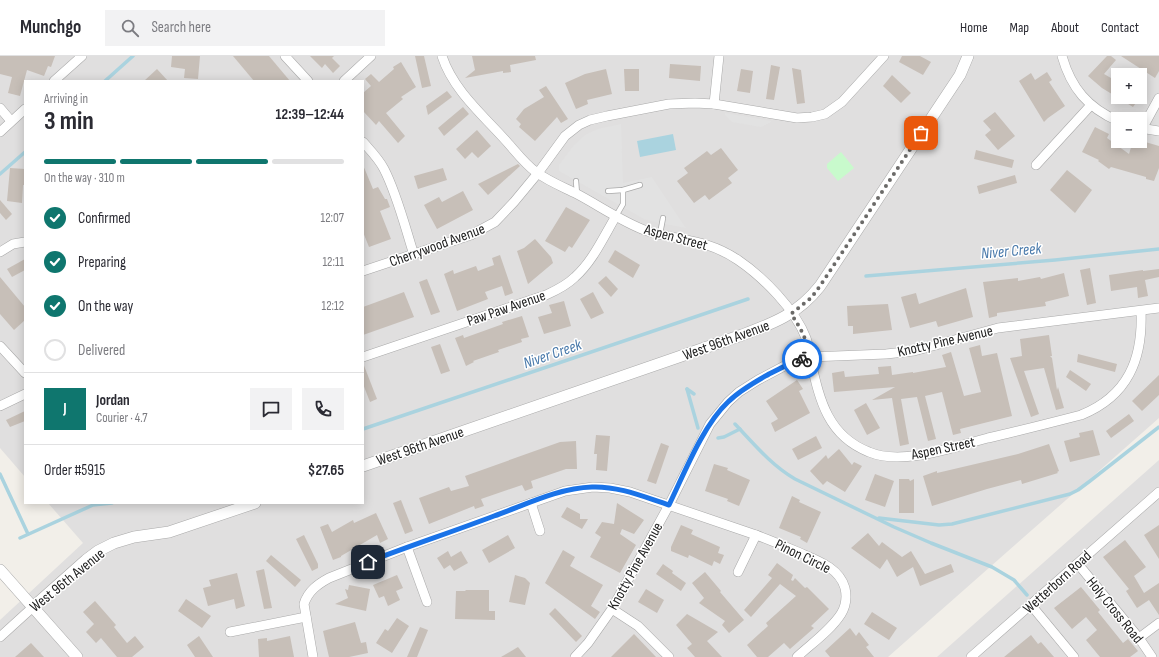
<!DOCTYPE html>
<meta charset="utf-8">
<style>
:root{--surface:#fff;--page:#f2f2f3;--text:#2b2b33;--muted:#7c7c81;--line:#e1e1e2;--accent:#0f766e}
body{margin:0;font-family:"Sofia Sans Condensed",sans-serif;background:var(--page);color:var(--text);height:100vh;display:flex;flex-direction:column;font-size:15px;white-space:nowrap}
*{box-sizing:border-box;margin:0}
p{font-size:13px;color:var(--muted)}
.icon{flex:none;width:22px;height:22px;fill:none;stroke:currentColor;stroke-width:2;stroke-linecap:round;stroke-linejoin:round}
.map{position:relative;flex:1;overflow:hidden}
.side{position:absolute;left:24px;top:24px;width:340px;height:424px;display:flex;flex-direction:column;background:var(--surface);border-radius:0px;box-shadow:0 2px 10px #0003}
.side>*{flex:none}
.fabs{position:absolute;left:1111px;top:12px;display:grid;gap:8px}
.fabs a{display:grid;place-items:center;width:36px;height:36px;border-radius:0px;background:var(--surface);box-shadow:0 2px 10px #0003;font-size:20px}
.pin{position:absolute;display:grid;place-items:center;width:34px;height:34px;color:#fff;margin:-17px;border-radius:8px;box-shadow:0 2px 6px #0006}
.courier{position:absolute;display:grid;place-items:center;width:40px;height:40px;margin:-20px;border:3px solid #1a73e8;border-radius:50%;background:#fff;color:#222;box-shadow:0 1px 5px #0007}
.summary em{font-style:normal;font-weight:700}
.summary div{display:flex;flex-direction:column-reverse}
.summary{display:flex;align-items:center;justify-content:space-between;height:68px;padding:0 20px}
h1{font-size:26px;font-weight:700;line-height:30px}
.bar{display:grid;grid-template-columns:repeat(4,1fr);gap:6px 4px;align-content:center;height:48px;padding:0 20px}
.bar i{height:5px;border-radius:3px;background:var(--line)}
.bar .selected{background:var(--accent)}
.bar p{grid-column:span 4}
.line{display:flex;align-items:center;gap:10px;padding:0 20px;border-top:1px solid var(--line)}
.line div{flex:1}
.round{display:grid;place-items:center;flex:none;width:42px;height:42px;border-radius:0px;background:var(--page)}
ol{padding:0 20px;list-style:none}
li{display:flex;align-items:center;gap:12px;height:44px}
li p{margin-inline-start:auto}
li .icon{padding:4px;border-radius:50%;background:var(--accent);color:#fff;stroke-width:4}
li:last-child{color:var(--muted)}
li i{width:22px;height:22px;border:2px solid var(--line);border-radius:50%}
header{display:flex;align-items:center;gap:24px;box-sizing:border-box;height:56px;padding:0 20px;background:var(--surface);border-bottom:1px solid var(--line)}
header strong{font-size:19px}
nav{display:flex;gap:22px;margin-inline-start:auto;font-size:14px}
.search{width:280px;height:36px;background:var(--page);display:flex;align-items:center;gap:10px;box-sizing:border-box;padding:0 14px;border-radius:0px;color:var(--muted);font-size:15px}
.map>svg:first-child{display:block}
</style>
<header>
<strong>Munchgo</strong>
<div class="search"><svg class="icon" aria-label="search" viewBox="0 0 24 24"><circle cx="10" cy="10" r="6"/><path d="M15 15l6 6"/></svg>Search here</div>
<nav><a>Home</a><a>Map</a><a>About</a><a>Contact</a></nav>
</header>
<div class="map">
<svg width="1159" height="601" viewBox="0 0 1159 601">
<rect width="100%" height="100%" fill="#f2efe9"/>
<g fill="#e0dfdf" fill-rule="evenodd">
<path d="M0 0H1159V362L888 601H0V564L83 487 48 447H363V25H25V421L0 392ZM1118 19H1140V41H1118ZM1118 63H1140V85H1118Z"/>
<polygon points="1159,404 1159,601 937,601"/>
</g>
<polygon fill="#c8facc" points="841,96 854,112 838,125 827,112 827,108"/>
<g fill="#e2e2e2">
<polygon points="725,57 771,65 771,66 761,71 732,66 725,59"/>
<polygon points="621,68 623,127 652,121 686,172 664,168 644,163 559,115 559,109 574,89 585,79 598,73"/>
</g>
<polygon fill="#aad3df" points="673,78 676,94 640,101 637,85"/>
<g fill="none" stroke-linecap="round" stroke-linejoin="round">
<g stroke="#aad3df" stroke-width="3.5">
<polyline points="105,25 133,0"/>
<polyline points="0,118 25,96"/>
<polyline points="866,220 1055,204 1159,193"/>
<polyline points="687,333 698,372"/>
<polyline points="687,333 694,338"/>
<path d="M735 368C754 388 771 409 795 423L894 471 931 487 992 511 1014 524 1027 539"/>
<polyline points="363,373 748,243"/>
<polyline points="718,382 724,381 740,373"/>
<polyline points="0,418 28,478"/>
<polyline points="879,462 939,469 952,468 1070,438 1078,434 1090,425 1159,371"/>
<polyline points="20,482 93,449 112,447"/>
</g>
</g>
<g fill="#c7bfb8">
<polygon points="0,0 55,0 51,11 48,10 44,20 27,14 20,40 8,37 12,21 0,18"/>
<polygon points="172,0 200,0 198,23 184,22 185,13 171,11"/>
<polygon points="233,0 269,0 290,25 254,25"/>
<polygon points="310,0 334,0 332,2 340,10 333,17 325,8 322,12"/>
<polygon points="415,0 424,0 431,30 422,32"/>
<polygon points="472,0 535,0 536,4 510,9 511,16 503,17 503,15 465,22 475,14"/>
<polygon points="902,0 920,0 931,6 923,19 899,6"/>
<polygon points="1107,0 1111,0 1116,4 1104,18 1118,26 1118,41 1140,41 1133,51 1102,32 1088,20"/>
<polygon points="1121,0 1159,0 1159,15 1155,22"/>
<polygon points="401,6 416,31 401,41 403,43 386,57 405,80 398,87 379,65 376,69 363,55 363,37 371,30 365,23 371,18 379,26 394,13 393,11"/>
<polygon points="670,8 701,10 700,25 669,22"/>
<polygon points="771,9 780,11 774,44 766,43"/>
<polygon points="792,12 801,14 805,47 797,48"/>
<polygon points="157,13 168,25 144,25"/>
<polygon points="606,13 612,38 587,44 588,48 576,53 565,27 585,18"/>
<polygon points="624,13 639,13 639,35 625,35"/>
<polygon points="741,13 753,15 750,37 737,35"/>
<polygon points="1047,16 1052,24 1049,26 1065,50 1048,62 1044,66 1019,25 1031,17 1035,24"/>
<polygon points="892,19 911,37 901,47 883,30"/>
<polygon points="546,30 568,63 561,67 557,61 535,85 519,71 521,68 516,63 524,53 544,41 539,34"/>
<polygon points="447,35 452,41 428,59 426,50"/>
<polygon points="463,51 469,58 444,80 438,72"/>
<polygon points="995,56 1015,80 998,94 985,79 991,74 983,65"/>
<polygon points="1095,71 1109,78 1107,82 1129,98 1133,85 1142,85 1159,90 1159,112 1154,125 1146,123 1146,121 1111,111 1109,113 1098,105 1099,104 1082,96"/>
<polygon points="477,74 491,90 478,102 472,96 465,103 456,93"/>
<polygon points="721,92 738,114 728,122 732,127 709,144 705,139 694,147 677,125 688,117 684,112 707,95 711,99"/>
<polygon points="976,94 1014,104 1012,112 974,103"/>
<polygon points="518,108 520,110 488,139 478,128"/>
<polygon points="363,109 373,133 378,131 385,143 387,143 390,151 380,155 391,183 369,191 363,176"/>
<polygon points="10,112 25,113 25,129 23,129 22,147 7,145"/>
<polygon points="443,112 447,124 418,133 414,120"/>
<polygon points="1067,114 1092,134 1075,157 1050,134"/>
<polygon points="1015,119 1017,127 979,138 977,130"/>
<polygon points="463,135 473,154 437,173 424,149 439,141 442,146"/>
<polygon points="0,144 12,158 6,164 0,157"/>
<polygon points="566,151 590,164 572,192 569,190 565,196 545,185"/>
<polygon points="535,183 551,201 553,207 528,228 517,195 524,192"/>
<polygon points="615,194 640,209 633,222 608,206"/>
<polygon points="500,199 513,237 505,240 502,230 485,236 488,243 457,255 444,218 453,214 454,218 476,210 478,215 494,209 492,202"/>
<polygon points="25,203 25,214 12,221 7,213"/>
<polygon points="1090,212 1096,247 1087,249 1080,214"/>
<polygon points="1159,213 1159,221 1145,224 1148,240 1138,242 1137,231 1111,235 1109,219 1143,214 1143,215"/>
<polygon points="1064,217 1069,240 1045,246 1046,250 997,257 997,260 989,262 983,226 1018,222 1018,225 1040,221 1041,223"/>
<polygon points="606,220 618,233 611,241 598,227"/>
<polygon points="0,221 25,251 25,264 14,274 0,258"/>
<polygon points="427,223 440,256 431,259 419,226"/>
<polygon points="966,232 973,261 938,271 936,265 910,272 901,241 916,237 919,248"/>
<polygon points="404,236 414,261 363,279 363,251"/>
<polygon points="593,236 604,257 591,263 580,243"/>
<polygon points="564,245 571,270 544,278 538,261 552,257 549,249"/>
<polygon points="888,248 892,274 853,278 853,270 848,270 847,250"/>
<polygon points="522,260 529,281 521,283 522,286 498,294 499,296 473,305 474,306 466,310 455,282 463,279 464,282 503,268 502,266"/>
<polygon points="1049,279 1052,300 1050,300 1052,302 1057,334 1058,331 1064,352 1056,354 1044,312 1024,315 1039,358 1031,361 1010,302 1022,300 1020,283"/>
<polygon points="440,288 450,315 441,318 431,291"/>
<polygon points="980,289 982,300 997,297 1012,360 960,373 961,377 953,379 942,336 925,340 936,383 928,385 917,341 901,343 909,388 900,390 892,342 872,344 895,331 834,336 832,317 844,315 845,321 879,318 878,311 891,310 892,319 913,316 913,317 946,311 942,299 951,296 964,340 981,336 969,292"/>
<polygon points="1078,298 1117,308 1115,316 1077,306"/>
<polygon points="363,307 377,343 370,346 363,328"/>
<polygon points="1070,314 1091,328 1086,335 1066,321"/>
<polygon points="1159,319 1159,339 1142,355 1132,345"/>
<polygon points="797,324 803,333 799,335 810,357 775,376 771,367 778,363 766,345"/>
<polygon points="866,347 880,372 867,379 854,354"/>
<polygon points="25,355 25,365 10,371 6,364"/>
<polygon points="1129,358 1134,365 1111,382 1106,375"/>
<polygon points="1093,374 1100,399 1070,406 1064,385 1080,381 1079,377"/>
<polygon points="596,379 610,380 607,415 596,414 597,398 594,398"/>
<polygon points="816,380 822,392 798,404 792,393"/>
<polygon points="576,385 577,413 566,413 531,425 533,432 525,435 522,429 481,443 484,450 475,453 474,450 429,468 419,442 449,431 451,435 469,430 465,420 560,386"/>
<polygon points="661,387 669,390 656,428 647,425"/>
<polygon points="1049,388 1059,415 1057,416 1058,417 1022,428 1021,424 987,433 932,450 923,420 937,415 937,417 1018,398"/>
<polygon points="839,393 852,409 854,406 862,410 845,436 827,425 823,429 810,415 826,399 828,403"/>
<polygon points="714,408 728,412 727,414 750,424 739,450 727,445 728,443 705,435"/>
<polygon points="875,418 894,425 885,451 865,444"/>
<polygon points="899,423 909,423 910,425 914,423 914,457 899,457"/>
<polygon points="792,440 800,444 799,446 821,456 807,487 800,483 801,481 779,472"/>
<polygon points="401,444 413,475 405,478 393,447"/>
<polygon points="617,447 644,464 634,478 622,473 620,478 636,489 620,517 590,501 601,481 595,477 602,466 614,468"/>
<polygon points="567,451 580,458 580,463 588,463 582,473 561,461"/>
<polygon points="376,457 388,483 380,487 377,479 341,500 341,501 333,504 320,471 328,468 332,476 353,464 354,467"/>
<polygon points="681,469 693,474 691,478 720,491 718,497 724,499 720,508 714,505 712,510 689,499 688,502 671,495 671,491"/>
<polygon points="1159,469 1159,503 1144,479"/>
<polygon points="868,477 879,490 882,486 902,501 911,495 925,518 951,508 954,516 920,530 913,511 897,521 887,503 880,513 851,492"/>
<polygon points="304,479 318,508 318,512 312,515 296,483"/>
<polygon points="508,479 515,492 489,507 482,494"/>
<polygon points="1125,484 1146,511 1134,520 1144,537 1159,527 1159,559 1149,544 1137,552 1126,535 1129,533 1103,501"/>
<polygon points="563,494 575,501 570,510 603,529 591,550 600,556 595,563 545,527"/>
<polygon points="448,495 451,501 461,495 468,507 454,515 450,509 444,513 437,502"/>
<polygon points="271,499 301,524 295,531 266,505"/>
<polygon points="777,507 793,519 791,524 793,525 795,522 805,532 807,531 829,553 811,570 814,572 790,593 784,587 768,601 757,601 747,589 768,570 766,567 796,540 780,528 751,561 744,554 772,522 768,519"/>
<polygon points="663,508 673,515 672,517 686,527 681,535 656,518"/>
<polygon points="264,513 272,552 264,553 256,515"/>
<polygon points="705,516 721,535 720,536 744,564 729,577 722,569 725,565 699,547 704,542 692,527"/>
<polygon points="237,517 245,550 236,553 234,543 208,550 203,532 211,530 209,524"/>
<polygon points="397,519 403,532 396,535 400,544 388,550 384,540 379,542 373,529"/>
<polygon points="515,519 525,522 530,527 525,549 509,546"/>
<polygon points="349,529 370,533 366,555 335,548 348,542 345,533 348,534"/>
<polygon points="1081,531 1100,554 1098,556 1123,587 1128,583 1138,595 1130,601 1100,601 1086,584 1097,574 1086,561 1072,573 1054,552"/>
<polygon points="646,533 664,544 657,557 638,546"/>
<polygon points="465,534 489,534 489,555 495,555 495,564 455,563 456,535 466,535"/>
<polygon points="186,543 211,560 202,572 178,555"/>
<polygon points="95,545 116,569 114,571 127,587 135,580 144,591 132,601 117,601 101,582 96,587 86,576 94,568 83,556"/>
<polygon points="555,552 582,580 576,586 549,558"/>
<polygon points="872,556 897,572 889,584 864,568"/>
<polygon points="687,558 718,576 707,585 722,601 695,601 687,592 692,588 676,569"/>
<polygon points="397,562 409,570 392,597 376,587 385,573 388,575"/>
<polygon points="355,566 361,587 366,586 368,597 349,601 329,601 323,575"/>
<polygon points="420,571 428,574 426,579 417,601 407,601"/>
<polygon points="850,572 856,580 859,576 869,589 866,591 874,601 830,601 825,595"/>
<polygon points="634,578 656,601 611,601"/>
<polygon points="1031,579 1038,588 1041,586 1054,601 1004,601"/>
<polygon points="199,580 213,601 195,601 187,589"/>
<polygon points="290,580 294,601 259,601 258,583 267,582 267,585"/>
<polygon points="31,587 44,601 15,601"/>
<polygon points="518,591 526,601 501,601"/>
</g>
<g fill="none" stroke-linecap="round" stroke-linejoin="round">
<g stroke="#a9a9a9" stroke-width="6">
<g id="service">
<polyline points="576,125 577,138"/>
<polyline points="608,135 623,134 640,129"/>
<polyline points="616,160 623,148 623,134"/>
<polyline points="660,178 663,162"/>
</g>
</g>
<g stroke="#a9a9a9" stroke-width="10">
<g id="minor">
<polyline points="285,0 308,25"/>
<path d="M442 0C453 34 483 59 507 86 516 96 525 108 536 116 548 125 563 131 577 138 598 149 624 167 647 175 680 185 707 183 738 204 763 221 795 253 806 282 809 290 809 298 811 306 820 345 828 380 869 396 902 410 954 391 988 382 1019 375 1050 367 1081 359 1128 340 1143 303 1141 255"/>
<path d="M1062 0C1071 32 1088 52 1118 65"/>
<polyline points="54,25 82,0"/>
<polyline points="344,25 371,0"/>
<polyline points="714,48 719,0"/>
<polyline points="0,52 11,65"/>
<polyline points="1140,72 1159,75"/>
<polyline points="1142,73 1159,42"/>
<polyline points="0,76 25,53"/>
<path d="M363 86C370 94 379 103 384 113 397 138 405 171 414 199"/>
<polyline points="1036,109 1091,49"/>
<polyline points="0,196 13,188 25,186"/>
<polyline points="363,215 471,179 495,166 514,146 538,117 565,80 579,69 590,64 607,60 669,48 695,47 714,48 797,62 812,61 825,58 842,46 884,0"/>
<polyline points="0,290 25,317"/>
<path d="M363 301 546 239C557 234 567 229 575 221 593 205 604 180 616 160"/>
<polyline points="0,350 25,338"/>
<polyline points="531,447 540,475"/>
<polyline points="407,491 427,546"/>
<polyline points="1078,508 1139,582 1152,601"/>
<polyline points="738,516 756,479"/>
<polyline points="1031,549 1074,601"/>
<polyline points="612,553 638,570 669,601"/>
<polyline points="230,576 306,561"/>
<polyline points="0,581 33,551"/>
<polyline points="1139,582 1159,567"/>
<path d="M313 601 304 548C308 535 318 528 329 522L407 491 565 435 593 431 610 432 630 436 756 479C770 484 784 490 798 496 816 504 839 511 845 532 847 541 846 550 841 558 830 575 811 588 797 601"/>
<polyline points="575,601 588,587 612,553 669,449 710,368 728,346 739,336 758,324 790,307 810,301 886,298 914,295 998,272 1159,252"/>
<polyline points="971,601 1159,436"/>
</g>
</g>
<g stroke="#a9a9a9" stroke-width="12">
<g id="tertiary">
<path d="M363 410 742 279C774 267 798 258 820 230L960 19 968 0"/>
<polyline points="0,514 77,601"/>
<polyline points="33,551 86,504 98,495 114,487 134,481 169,476 255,447"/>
</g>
</g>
<use href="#service" stroke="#fff" stroke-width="4.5"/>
<use href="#minor" stroke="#fff" stroke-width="9"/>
<use href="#tertiary" stroke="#fff" stroke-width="11"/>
</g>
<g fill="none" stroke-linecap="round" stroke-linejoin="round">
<path stroke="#6b6a68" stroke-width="4" stroke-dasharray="0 7.2" d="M802 303 810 301C807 284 801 272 791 258L811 242 820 230 921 77"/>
<path stroke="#1a73e8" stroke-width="5" d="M368 506C409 490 452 476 494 460 525 449 558 432 592 431 619 430 644 441 669 449 684 418 703 369 728 346 740 334 755 326 769 318 780 313 791 306 802 303"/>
</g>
<g text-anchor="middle" stroke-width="3" stroke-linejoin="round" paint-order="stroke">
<g font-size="15" fill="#222" stroke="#fff">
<text transform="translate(676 181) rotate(15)" y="5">Aspen Street</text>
<text transform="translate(437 189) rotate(-20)" y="5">Cherrywood Avenue</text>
<text transform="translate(506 252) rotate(-19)" y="5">Paw Paw Avenue</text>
<text transform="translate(726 284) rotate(-20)" y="5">West 96th Avenue</text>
<text transform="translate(945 285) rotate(-13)" y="5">Knotty Pine Avenue</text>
<text transform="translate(420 390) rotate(-19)" y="5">West 96th Avenue</text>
<text transform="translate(943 392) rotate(-12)" y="5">Aspen Street</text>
<text transform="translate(803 500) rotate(26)" y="5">Pinon Circle</text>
<text transform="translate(635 510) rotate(-61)" y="5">Knotty Pine Avenue</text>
<text transform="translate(67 524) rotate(-39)" y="5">West 96th Avenue</text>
<text transform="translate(1057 526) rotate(-42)" y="5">Wetterborn Road</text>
<text transform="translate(1115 554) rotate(51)" y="5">Holy Cross Road</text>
</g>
<g font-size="16" font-style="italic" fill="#4a7aab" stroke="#fff">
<text transform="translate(1011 194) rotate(-5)" y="6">Niver Creek</text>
<text transform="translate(552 297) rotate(-19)" y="6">Niver Creek</text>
</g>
</g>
</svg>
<div class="fabs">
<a>+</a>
<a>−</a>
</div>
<div class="pin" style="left:921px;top:77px;background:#ea580c"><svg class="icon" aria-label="bag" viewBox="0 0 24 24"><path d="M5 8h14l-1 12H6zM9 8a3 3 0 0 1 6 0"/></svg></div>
<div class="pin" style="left:368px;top:506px;background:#1f2937"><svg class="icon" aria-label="home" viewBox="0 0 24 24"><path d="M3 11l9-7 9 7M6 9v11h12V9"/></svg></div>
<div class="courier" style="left:802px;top:303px"><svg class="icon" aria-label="bike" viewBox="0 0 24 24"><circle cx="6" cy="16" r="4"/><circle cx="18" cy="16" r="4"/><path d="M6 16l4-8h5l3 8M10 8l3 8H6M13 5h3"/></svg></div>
<section class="side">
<div class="summary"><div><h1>3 min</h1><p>Arriving in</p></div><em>12:39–12:44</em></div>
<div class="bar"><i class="selected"></i><i class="selected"></i><i class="selected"></i><i></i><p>On the way · 310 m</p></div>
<ol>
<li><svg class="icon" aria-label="check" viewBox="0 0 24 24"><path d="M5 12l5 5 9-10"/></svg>Confirmed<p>12:07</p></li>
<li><svg class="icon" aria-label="check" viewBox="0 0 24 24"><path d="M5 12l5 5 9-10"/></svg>Preparing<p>12:11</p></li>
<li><svg class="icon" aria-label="check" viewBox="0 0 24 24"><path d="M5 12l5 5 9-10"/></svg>On the way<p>12:12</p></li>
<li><i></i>Delivered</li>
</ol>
<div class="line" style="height:72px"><b class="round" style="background:var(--accent);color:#fff">J</b><div><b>Jordan</b><p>Courier · 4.7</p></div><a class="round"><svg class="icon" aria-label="chat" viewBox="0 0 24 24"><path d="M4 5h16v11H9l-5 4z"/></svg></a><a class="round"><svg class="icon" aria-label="phone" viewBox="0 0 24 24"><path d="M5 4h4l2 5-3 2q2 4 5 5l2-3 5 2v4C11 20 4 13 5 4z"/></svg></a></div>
<div class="line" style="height:52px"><div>Order #5915</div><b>$27.65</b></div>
</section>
</div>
